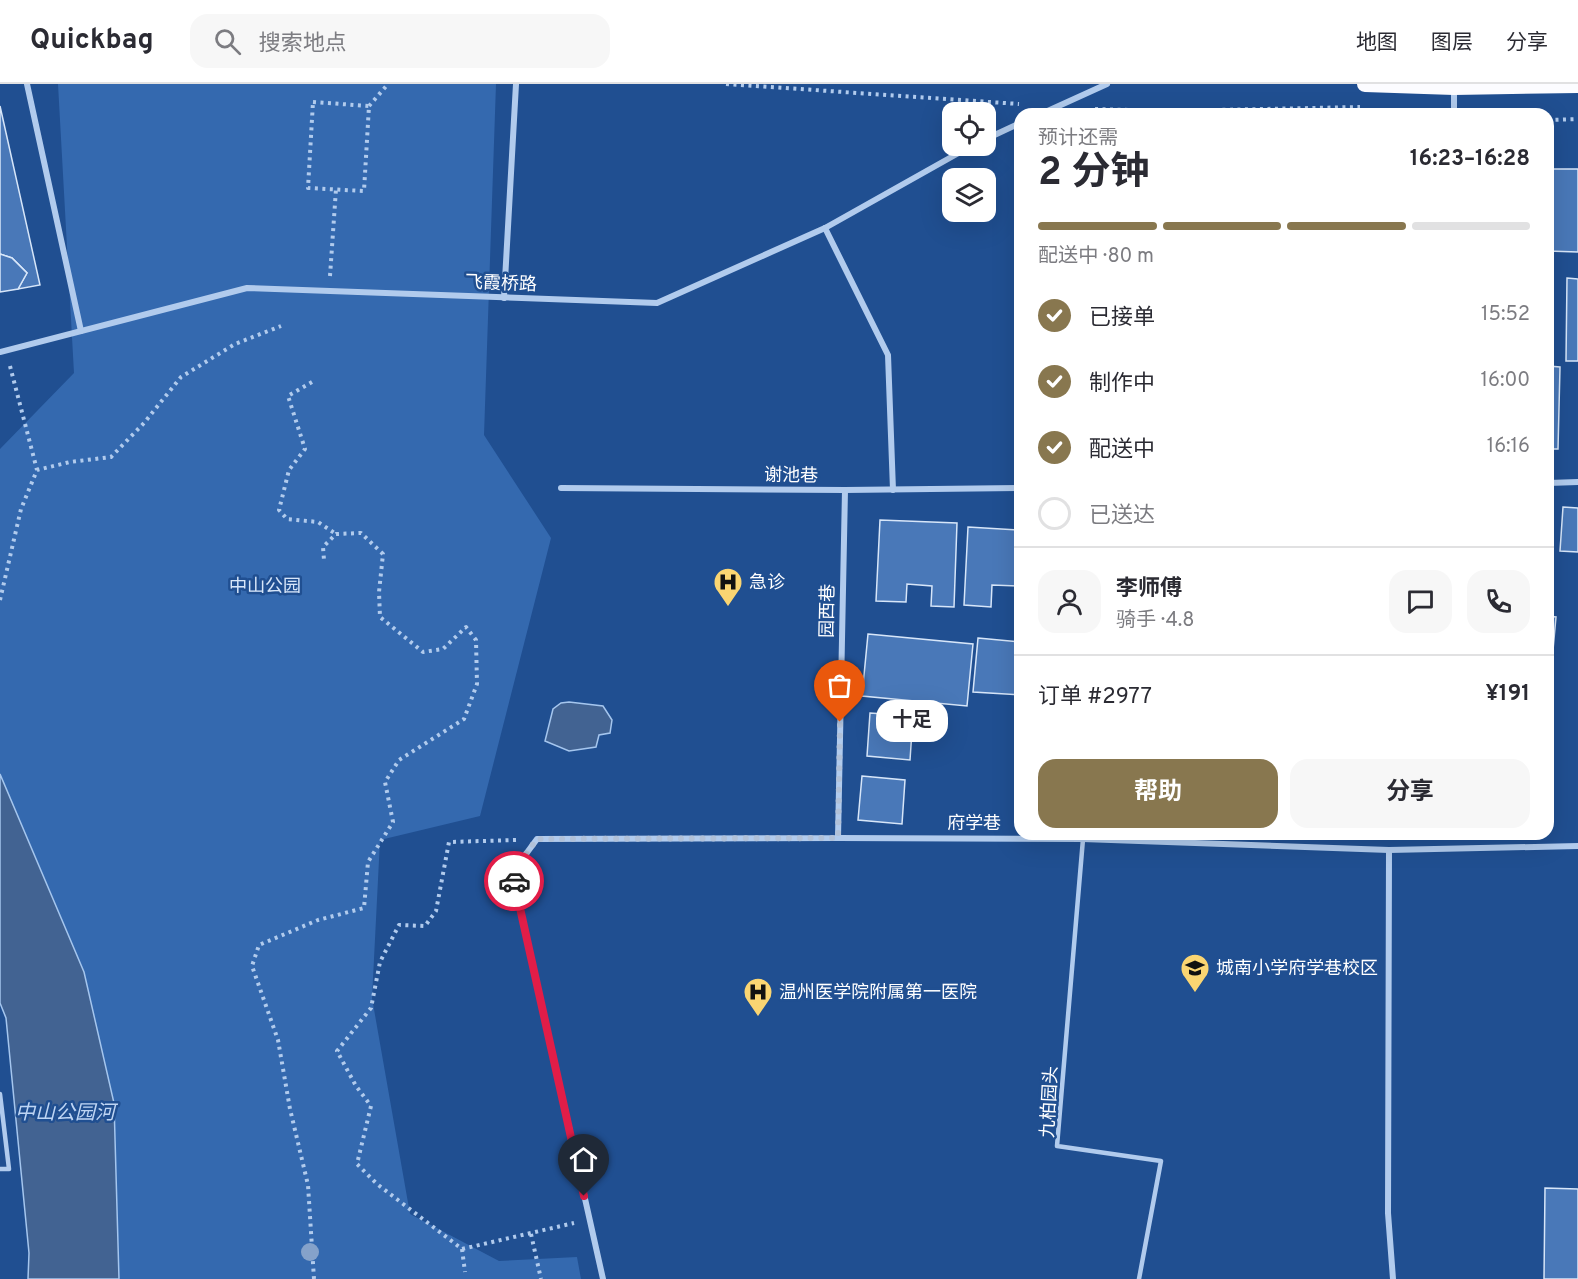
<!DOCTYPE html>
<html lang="zh">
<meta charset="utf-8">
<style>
:root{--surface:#fff;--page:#f7f7f7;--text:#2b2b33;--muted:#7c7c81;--line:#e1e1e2;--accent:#88774f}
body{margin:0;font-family:Overpass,"Noto Sans SC",sans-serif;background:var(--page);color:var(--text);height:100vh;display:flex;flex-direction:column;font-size:22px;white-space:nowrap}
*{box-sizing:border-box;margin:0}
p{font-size:20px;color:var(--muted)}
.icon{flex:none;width:33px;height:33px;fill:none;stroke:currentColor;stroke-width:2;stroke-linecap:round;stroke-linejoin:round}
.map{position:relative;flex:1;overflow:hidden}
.side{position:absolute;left:1014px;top:24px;width:540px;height:732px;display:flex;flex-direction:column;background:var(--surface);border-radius:18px;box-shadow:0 6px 24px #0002}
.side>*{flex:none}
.buttons{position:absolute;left:942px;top:18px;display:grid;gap:12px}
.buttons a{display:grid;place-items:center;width:54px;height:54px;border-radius:12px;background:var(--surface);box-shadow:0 6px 24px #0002;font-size:30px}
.pin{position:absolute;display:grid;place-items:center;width:51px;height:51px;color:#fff;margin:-62px -26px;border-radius:50% 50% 50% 0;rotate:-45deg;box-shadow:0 0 6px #0007}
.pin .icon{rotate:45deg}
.courier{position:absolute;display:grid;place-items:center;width:60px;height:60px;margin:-30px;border:4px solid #e11d48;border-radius:50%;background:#fff;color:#222;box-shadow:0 2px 8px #0007}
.bubble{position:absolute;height:42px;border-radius:18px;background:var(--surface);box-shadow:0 6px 24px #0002;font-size:20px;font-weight:700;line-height:42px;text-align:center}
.overview em{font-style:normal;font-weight:700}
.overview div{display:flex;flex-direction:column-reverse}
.overview{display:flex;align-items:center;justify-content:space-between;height:102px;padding:0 24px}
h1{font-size:39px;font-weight:700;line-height:45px}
.bar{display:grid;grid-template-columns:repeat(4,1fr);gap:9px 6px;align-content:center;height:72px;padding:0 24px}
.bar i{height:8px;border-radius:4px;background:var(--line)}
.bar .active{background:var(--accent)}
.bar p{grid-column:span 4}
.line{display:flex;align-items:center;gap:15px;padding:0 24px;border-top:2px solid var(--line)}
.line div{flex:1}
.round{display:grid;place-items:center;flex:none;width:63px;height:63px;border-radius:18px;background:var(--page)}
ol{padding:0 24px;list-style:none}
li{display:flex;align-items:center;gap:18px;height:66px}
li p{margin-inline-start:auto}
li .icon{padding:6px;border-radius:50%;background:var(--accent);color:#fff;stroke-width:4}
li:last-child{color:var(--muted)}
li i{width:33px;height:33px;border:3px solid var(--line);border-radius:50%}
.action{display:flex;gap:12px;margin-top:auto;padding:12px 24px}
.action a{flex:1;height:69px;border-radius:18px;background:var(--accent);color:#fff;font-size:24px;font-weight:700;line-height:69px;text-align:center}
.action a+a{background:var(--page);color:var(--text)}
header{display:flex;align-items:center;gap:36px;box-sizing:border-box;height:84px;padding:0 30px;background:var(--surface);border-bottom:2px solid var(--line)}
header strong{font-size:28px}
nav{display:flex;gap:33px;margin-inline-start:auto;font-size:21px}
.search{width:420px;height:54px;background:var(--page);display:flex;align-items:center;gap:15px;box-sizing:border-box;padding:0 21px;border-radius:18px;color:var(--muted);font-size:22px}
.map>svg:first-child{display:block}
</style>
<header>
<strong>Quickbag</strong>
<div class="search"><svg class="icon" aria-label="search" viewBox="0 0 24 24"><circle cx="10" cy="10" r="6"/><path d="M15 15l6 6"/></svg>搜索地点</div>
<nav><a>地图</a><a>图层</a><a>分享</a></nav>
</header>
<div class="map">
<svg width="1578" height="1195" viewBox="0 0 1578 1195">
<rect width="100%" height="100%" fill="#204f91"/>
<polygon fill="#3469af" points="58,0 496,0 484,351 551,454 480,732 380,756 372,914 410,1130 499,1177 577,1173 581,1195 119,1195 113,1019 84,888 0,690 0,365 74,289"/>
<g fill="#426392" stroke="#a5c6ee" stroke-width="1.5">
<polygon points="569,618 603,622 612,636 610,649 599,651 596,663 569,667 545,657 553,625 561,619"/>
<polygon points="0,690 84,888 114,1019 119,1195 28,1195 29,1169 6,934 0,919"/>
</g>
<g fill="#4978b8" stroke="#d7e6f9" stroke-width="1.5">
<polygon points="0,22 40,201 18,205 27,189 12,174 0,170"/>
<polygon points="1548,85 1578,85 1578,168 1548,167"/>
<polygon points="0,170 12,174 27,189 18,205 0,208"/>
<polygon points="1567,194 1578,195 1578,277 1566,277"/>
<polygon points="1548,282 1560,283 1558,365 1548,365"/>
<polygon points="1563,423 1578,424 1578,468 1560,467"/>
<polygon points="880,436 957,439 954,523 931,522 932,502 907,500 906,518 876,517"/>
<polygon points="968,443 1020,446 1020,524 1017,524 1018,502 992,501 991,523 964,521"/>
<polygon points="1548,532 1556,533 1552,577 1548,576"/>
<polygon points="868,550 973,560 967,622 862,612"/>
<polygon points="978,554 1020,558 1020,611 973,608"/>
<polygon points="870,629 913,632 910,676 867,672"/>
<polygon points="862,692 905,696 902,740 858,736"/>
<polygon points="1545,1104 1578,1105 1578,1195 1544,1195"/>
</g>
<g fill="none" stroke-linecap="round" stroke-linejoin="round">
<g stroke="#b1cbed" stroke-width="4" stroke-dasharray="3 4.5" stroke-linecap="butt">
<polyline points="726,0 1019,20"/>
<polygon points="313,18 369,22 364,107 308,104"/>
<polyline points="369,22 388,0"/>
<polyline points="1095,25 1165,27 1360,23"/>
<polyline points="1548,36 1578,35"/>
<polyline points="330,192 336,105"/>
<polyline points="10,282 37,386"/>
<polyline points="312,298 288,312 305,365 289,386 279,426 287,435 318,438 336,450"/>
<polyline points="0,516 21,425 37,386 70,378 111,373 144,339 181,293 235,260 281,242"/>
<polyline points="516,756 449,758 436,827 425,842 399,841 380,878 371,924 337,967 356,1002 371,1022 357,1080 377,1100 462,1165 574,1139"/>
<polyline points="531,1150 541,1195"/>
<polyline points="462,1165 465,1188"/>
<polyline points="314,1195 308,1101 290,1025 278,956 252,882 259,861 318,836 364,824 368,778 393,738 385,698 399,676 464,635 477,600 476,556 466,543 443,565 423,568 380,533 379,508 383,470 361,449 336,450 323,463 324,476"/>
</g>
<g stroke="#b1cbed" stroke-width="4.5">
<polyline points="1083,755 1057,1062 1161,1077 1139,1195"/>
<polyline points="0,1010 9,1085 0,1085"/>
</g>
<g stroke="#b1cbed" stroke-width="6">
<polyline points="27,0 81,247"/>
<polyline points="1454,4 1454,30"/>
<polyline points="1041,30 1107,0"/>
<polyline points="986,55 1020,39"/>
<polyline points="825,144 888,271 893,406"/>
<polyline points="504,214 516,0"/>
<polyline points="0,268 247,204 657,219 825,144 971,62"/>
<polyline points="1548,399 1578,398"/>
<polyline points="561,404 845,406 1020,404"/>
<polyline points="838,754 1083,755 1389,766 1578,762"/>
<polyline points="1389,766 1388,1129 1393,1195"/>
<polyline points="603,1195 512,789 537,755 838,754 845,406"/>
</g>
<polyline stroke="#fcfcff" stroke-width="16" points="1365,0 1454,3 1578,1"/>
</g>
<circle fill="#85a2ca" cx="310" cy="1168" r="9"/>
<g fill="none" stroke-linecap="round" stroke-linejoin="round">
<polyline stroke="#b1c1d8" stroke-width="6" stroke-dasharray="0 10.8" points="514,797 512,789 537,755 838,754 840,638"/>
<polyline stroke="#e11d48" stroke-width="8" points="514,797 584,1112"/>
</g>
<defs>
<g id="hospital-pin" transform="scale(1.5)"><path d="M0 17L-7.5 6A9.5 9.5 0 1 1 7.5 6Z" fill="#fad572" stroke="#204f91"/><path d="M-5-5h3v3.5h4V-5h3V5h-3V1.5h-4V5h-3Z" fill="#111"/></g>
<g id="school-pin" transform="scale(1.5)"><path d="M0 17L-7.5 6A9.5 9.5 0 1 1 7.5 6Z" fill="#fad572" stroke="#204f91"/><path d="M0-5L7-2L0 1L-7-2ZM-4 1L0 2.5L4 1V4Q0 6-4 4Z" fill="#111"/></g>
</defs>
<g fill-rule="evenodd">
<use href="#hospital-pin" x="728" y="498"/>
<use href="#school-pin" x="1195" y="884"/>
<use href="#hospital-pin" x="758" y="908"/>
</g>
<g text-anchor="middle" stroke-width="5" stroke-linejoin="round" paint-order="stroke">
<g font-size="18" fill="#fff" stroke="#204f91">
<text transform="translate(501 199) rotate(2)" y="6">飞霞桥路</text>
<text transform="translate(791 391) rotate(1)" y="6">谢池巷</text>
<text transform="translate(827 527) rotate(-89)" y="6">园西巷</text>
<text x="974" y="745">府学巷</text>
<text transform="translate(1049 1018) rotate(-87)" y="6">九柏园头</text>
</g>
<g font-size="18" fill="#fff" stroke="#204f91" text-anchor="start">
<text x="749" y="504">急诊</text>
<text x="1216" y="890">城南小学府学巷校区</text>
<text x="779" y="914">温州医学院附属第一医院</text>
</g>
<g font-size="18" fill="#d7e6f9" stroke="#204f91">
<text x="265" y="508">中山公园</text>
</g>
<g font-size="20" font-style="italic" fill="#bed5f4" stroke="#204f91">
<text x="65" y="1035">中山公园河</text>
</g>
</g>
</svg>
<div class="buttons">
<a><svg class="icon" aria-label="locate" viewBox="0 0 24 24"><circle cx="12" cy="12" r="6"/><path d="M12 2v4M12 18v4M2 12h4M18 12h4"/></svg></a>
<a><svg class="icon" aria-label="layers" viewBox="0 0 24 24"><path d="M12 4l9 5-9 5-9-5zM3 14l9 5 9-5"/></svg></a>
</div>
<div class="pin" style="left:840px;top:638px;background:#ea580c"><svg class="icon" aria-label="bag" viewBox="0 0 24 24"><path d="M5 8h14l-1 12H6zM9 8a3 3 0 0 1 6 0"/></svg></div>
<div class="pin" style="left:584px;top:1112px;background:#1f2937"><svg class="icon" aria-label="home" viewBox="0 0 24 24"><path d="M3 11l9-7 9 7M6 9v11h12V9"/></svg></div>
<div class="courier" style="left:514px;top:797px"><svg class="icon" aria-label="car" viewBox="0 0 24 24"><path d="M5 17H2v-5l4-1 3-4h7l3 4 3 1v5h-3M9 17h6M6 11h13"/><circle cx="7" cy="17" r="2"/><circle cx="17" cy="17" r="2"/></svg></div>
<div class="bubble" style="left:876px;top:616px;width:72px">十足</div>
<section class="side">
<div class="overview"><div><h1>2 分钟</h1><p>预计还需</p></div><em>16:23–16:28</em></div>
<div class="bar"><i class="active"></i><i class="active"></i><i class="active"></i><i></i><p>配送中 · 80 m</p></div>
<ol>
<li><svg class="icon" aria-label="check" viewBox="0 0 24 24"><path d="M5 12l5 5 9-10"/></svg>已接单<p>15:52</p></li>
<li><svg class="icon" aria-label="check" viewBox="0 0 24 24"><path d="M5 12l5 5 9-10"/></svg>制作中<p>16:00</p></li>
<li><svg class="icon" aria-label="check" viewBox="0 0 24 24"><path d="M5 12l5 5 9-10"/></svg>配送中<p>16:16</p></li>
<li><i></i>已送达</li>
</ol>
<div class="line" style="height:108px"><a class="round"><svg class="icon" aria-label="person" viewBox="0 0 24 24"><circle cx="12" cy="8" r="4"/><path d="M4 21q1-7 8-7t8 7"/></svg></a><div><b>李师傅</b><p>骑手 · 4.8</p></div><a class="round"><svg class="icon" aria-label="chat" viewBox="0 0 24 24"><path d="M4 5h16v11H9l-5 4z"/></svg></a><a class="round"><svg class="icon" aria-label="phone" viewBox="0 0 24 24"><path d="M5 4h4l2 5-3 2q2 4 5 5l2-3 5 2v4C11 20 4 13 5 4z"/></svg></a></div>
<div class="line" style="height:78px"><div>订单 #2977</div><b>¥191</b></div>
<div class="action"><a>帮助</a><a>分享</a></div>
</section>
</div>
